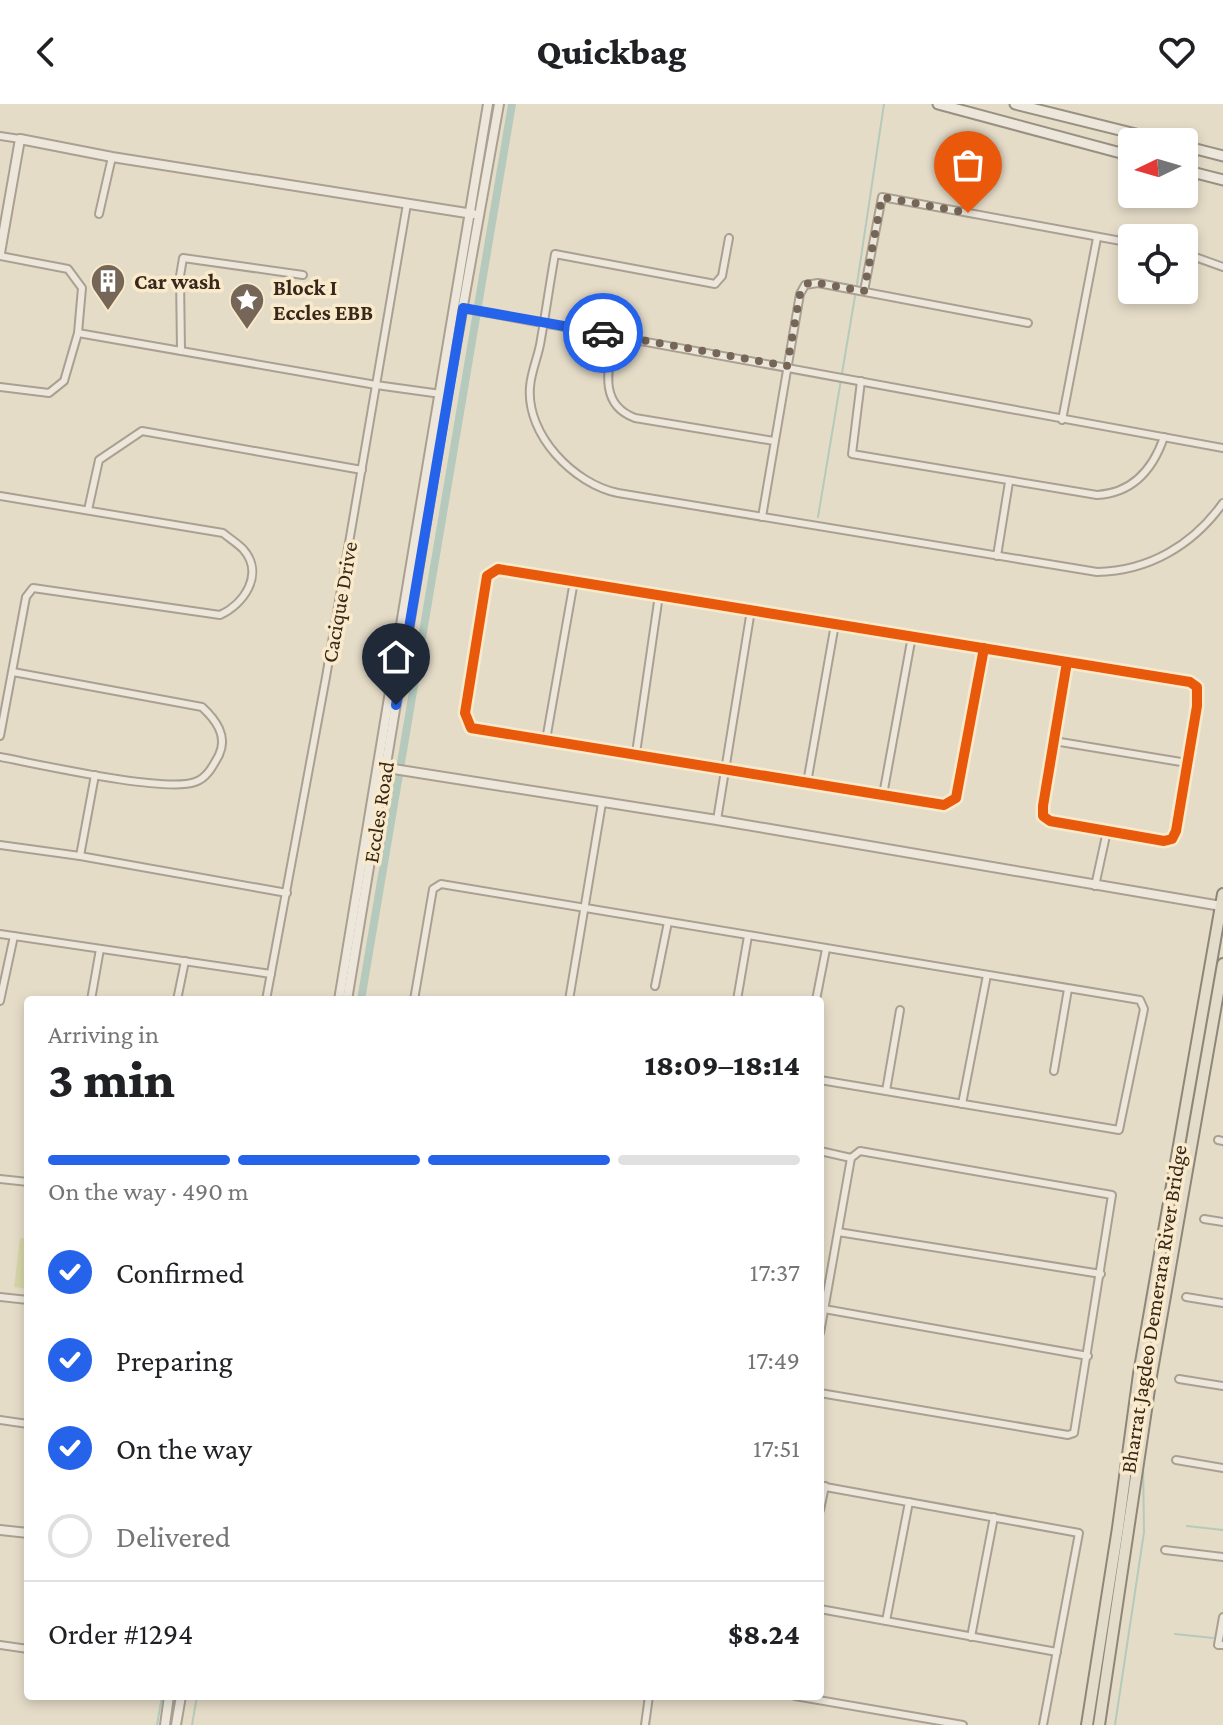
<!DOCTYPE html>
<meta charset="utf-8">
<style>
:root{--surface:#fff;--page:#f2f2f2;--text:#202124;--muted:#757577;--line:#e0e0e0;--accent:#2563eb}
body{margin:0;font-family:"Crimson Pro",serif;background:var(--page);color:var(--text);height:100vh;display:flex;flex-direction:column;font-size:30px;white-space:nowrap}
*{box-sizing:border-box;margin:0}
p{font-size:26px;color:var(--muted)}
.icon{flex:none;width:44px;height:44px;fill:none;stroke:currentColor;stroke-width:2;stroke-linecap:round;stroke-linejoin:round}
.map{position:relative;flex:1;overflow:hidden}
.panel{position:absolute;left:24px;top:892px;width:800px;height:704px;display:flex;flex-direction:column;background:var(--surface);border-radius:8px;box-shadow:0 4px 12px #0003}
.panel>*{flex:none}
.needle{width:52px;rotate:265deg}
.buttons{position:absolute;left:1118px;top:24px;display:grid;gap:16px}
.buttons a{display:grid;place-items:center;width:80px;height:80px;border-radius:8px;background:var(--surface);box-shadow:0 4px 12px #0003;font-size:40px}
.pin{position:absolute;display:grid;place-items:center;width:68px;height:68px;color:#fff;margin:-82px -34px;border-radius:50% 50% 50% 0;rotate:-45deg;box-shadow:0 0 8px #0007}
.pin .icon{rotate:45deg}
.courier{position:absolute;display:grid;place-items:center;width:80px;height:80px;margin:-40px;border:6px solid #2563eb;border-radius:50%;background:#fff;color:#222;box-shadow:0 2px 10px #0007}
.summary em{font-style:normal;font-weight:800}
.summary div{display:flex;flex-direction:column-reverse}
.summary{display:flex;align-items:center;justify-content:space-between;height:136px;padding:0 24px}
h1{font-size:52px;font-weight:800;line-height:60px}
.bar{display:grid;grid-template-columns:repeat(4,1fr);gap:12px 8px;align-content:center;height:96px;padding:0 24px}
.bar i{height:10px;border-radius:6px;background:var(--line)}
.bar .selected{background:var(--accent)}
.bar p{grid-column:span 4}
.line{display:flex;align-items:center;gap:20px;padding:0 24px;border-top:2px solid var(--line)}
.line div{flex:1}
ol{padding:0 24px;list-style:none}
li{display:flex;align-items:center;gap:24px;height:88px}
li p{margin-inline-start:auto}
li .icon{padding:8px;border-radius:50%;background:var(--accent);color:#fff;stroke-width:4}
li:last-child{color:var(--muted)}
li i{width:44px;height:44px;border:4px solid var(--line);border-radius:50%}
header{display:flex;justify-content:space-between;align-items:center;height:104px;padding:0 24px;background:var(--surface);font-size:36px;font-weight:800}
.map>svg:first-child{display:block}
</style>
<header><svg class="icon" aria-label="back" viewBox="0 0 24 24"><path d="M15 5l-7 7 7 7"/></svg>Quickbag<svg class="icon" aria-label="heart" viewBox="0 0 24 24"><path d="M12 20l-8-8c-3-5 5-10 8-4 3-6 11-1 8 4z"/></svg></header>
<div class="map">
<svg width="1223" height="1621" viewBox="0 0 1223 1621">
<rect width="100%" height="100%" fill="#e5dcc8"/>
<polygon fill="#d7d6a8" points="20,1134 28,1135 28,1185 14,1183"/>
<g fill="none" stroke-linecap="round" stroke-linejoin="round">
<g stroke="#b5cabc" stroke-width="2">
<polyline points="857,180 884,0"/>
<polyline points="818,413 855,192"/>
<polyline points="1142,1295 1223,823"/>
<polyline points="1187,1422 1223,1426"/>
<polyline points="1175,1530 1213,1534"/>
<polyline points="157,1621 162,1592"/>
<polyline points="192,1621 197,1592"/>
<polyline points="1115,1621 1144,1428 1143,1357"/>
</g>
<polyline stroke="#b5cabc" stroke-width="8" points="361,896 512,0"/>
<g stroke="#aaa092" stroke-width="10">
<g id="minor">
<polyline points="0,32 20,35"/>
<polyline points="99,110 112,53"/>
<path d="M729 134 722 172 715 180 555 150C550 178 546 207 541 235 539 251 531 267 530 283 526 331 574 380 618 389L1097 468C1149 467 1193 441 1223 399"/>
<polyline points="1184,149 1223,163"/>
<polyline points="0,152 68,165 82,184 78,229 64,277 49,289 0,283"/>
<polyline points="864,187 882,93 1132,139"/>
<polyline points="461,204 1223,344"/>
<polyline points="78,229 376,281 441,290"/>
<path d="M614 231C609 262 597 300 635 314L774 337"/>
<polyline points="181,247 180,172 183,154 303,171"/>
<path d="M861 277 852 350 1097 391C1133 389 1153 365 1164 333"/>
<polyline points="1062,316 1097,134"/>
<path d="M0 392 223 429C229 434 237 439 243 445 265 470 244 500 220 511L33 484 26 493 0 632"/>
<polyline points="88,406 99,356 142,327 362,366"/>
<polyline points="762,413 800,190 805,181 818,179 1028,219"/>
<polyline points="997,452 1009,378"/>
<polyline points="984,544 956,694 944,701 471,624 465,609 487,472 498,465 1190,578 1197,583 1197,602 1176,727 1172,735 1164,737 1050,717 1043,712 1043,702 1067,558"/>
<polyline points="546,636 574,477"/>
<polyline points="1054,637 1187,659"/>
<polyline points="636,649 659,491"/>
<path d="M0 653C38 660 164 689 195 678 207 674 213 662 219 651 228 632 216 616 202 603L13 568"/>
<polyline points="807,679 835,520"/>
<polyline points="883,691 912,532"/>
<polyline points="717,716 751,506"/>
<polyline points="0,741 80,752 287,789"/>
<polyline points="80,752 95,671"/>
<polyline points="1095,782 1107,727"/>
<polyline points="0,830 271,870"/>
<polyline points="655,882 668,818"/>
<polyline points="91,896 100,845"/>
<polyline points="177,896 185,857"/>
<polyline points="266,896 326,573 407,100"/>
<polyline points="414,896 433,785 441,780 1140,896 1144,905 1119,1026 820,976"/>
<polyline points="569,896 602,699"/>
<polyline points="737,896 748,832"/>
<polyline points="816,896 826,845"/>
<polyline points="0,897 14,832"/>
<polyline points="1054,967 1068,885"/>
<polyline points="886,987 900,906"/>
<polyline points="962,1000 987,871"/>
<polyline points="1218,1036 1223,1037"/>
<polyline points="820,1047 851,1054"/>
<polyline points="0,1075 28,1078"/>
<polyline points="1204,1115 1223,1118"/>
<polyline points="838,1128 1101,1170"/>
<polyline points="0,1193 28,1196"/>
<polyline points="1186,1193 1223,1199"/>
<polyline points="824,1205 1088,1252"/>
<polyline points="820,1229 851,1054 860,1047 1112,1091 1074,1329 1068,1331 820,1289"/>
<polyline points="1179,1275 1223,1282"/>
<polyline points="0,1316 28,1320"/>
<polyline points="1176,1356 1223,1364"/>
<polyline points="820,1382 1079,1429 1043,1621"/>
<polyline points="820,1406 825,1382"/>
<polyline points="1165,1446 1223,1453"/>
<polyline points="820,1505 1057,1548"/>
<polyline points="1223,1513 1218,1541 1223,1541"/>
<polyline points="886,1517 909,1398"/>
<polyline points="971,1533 994,1413"/>
<polyline points="0,1541 28,1545"/>
<polyline points="795,1592 963,1621"/>
<polyline points="645,1621 649,1592"/>
</g>
</g>
<g stroke="#aaa092" stroke-width="12">
<g id="tertiary">
<polyline points="0,149 20,35 112,53 473,110"/>
<polyline points="381,663 717,716 1221,802"/>
<path d="M339 896C390 598 436 298 488 0"/>
<polyline points="347,896 447,291 499,0"/>
<polyline points="0,1426 28,1429"/>
<polyline points="165,1621 169,1592"/>
<polyline points="176,1621 181,1592"/>
</g>
</g>
<g stroke="#999082" stroke-width="13">
<g id="secondary">
<polyline points="938,0 1132,52"/>
<polyline points="1015,0 1168,38"/>
<polyline points="1184,42 1223,52"/>
<polyline points="1184,66 1223,76"/>
</g>
</g>
<g stroke="#8f8678" stroke-width="14">
<g id="primary">
<polyline points="1087,1621 1118,1424 1139,1270 1223,790"/>
<polyline points="1099,1621 1151,1272 1223,860"/>
</g>
</g>
<use href="#minor" stroke="#ece6db" stroke-width="6"/>
<use href="#tertiary" stroke="#ece6db" stroke-width="8"/>
<use href="#secondary" stroke="#ece6db" stroke-width="9"/>
<use href="#primary" stroke="#e4dccb" stroke-width="10"/>
<g stroke="#f9eacb" stroke-width="15">
<polyline id="cycleway" points="984,544 956,694 944,701 471,624 465,609 487,472 498,465 1190,578 1197,583 1197,602 1176,727 1172,735 1164,737 1050,717 1043,712 1043,702 1067,558"/>
</g>
<use href="#cycleway" stroke="#e8590c" stroke-width="10"/>
</g>
<g fill="none" stroke-linecap="round" stroke-linejoin="round">
<polyline stroke="#756657" stroke-width="8" stroke-dasharray="0 14.4" points="603,229 787,262 800,190 805,181 811,178 864,187 882,93 968,109"/>
<polyline stroke="#2563eb" stroke-width="10" points="396,601 463,204 603,229"/>
</g>
<defs>
<g id="building-pin" transform="scale(1.8)"><path d="M0 17L-7.5 6A9.5 9.5 0 1 1 7.5 6Z" fill="#756657" stroke="#f9eacb"/><path d="M-4-6H4V6H1V3H-1V6H-4ZM-2.5-4.3h1.7v1.8h-1.7ZM.8-4.3h1.7v1.8H.8ZM-2.5-1h1.7V.8h-1.7ZM.8-1h1.7V.8H.8Z" fill="#fff"/></g>
<g id="sight-pin" transform="scale(1.8)"><path d="M0 17L-7.5 6A9.5 9.5 0 1 1 7.5 6Z" fill="#756657" stroke="#f9eacb"/><path d="M0-6L1.8-2.2L6-1.7L2.9 1.2L3.7 5.4L0 3.3L-3.7 5.4L-2.9 1.2L-6-1.7L-1.8-2.2Z" fill="#fff"/></g>
</defs>
<g fill-rule="evenodd">
<use href="#building-pin" x="108" y="177"/>
<use href="#sight-pin" x="247" y="196"/>
</g>
<g text-anchor="middle" stroke-width="7" stroke-linejoin="round" paint-order="stroke">
<g font-size="22" font-weight="bold" fill="#38271a" stroke="#f9eacb" text-anchor="start">
<text x="134" y="185">Car wash</text>
<text x="273" y="191">Block I<tspan x="273" dy="25">Eccles EBB</tspan></text>
</g>
<g font-size="22" fill="#38271a" stroke="#f9eacb">
<text transform="translate(339 498) rotate(-80)" y="8">Cacique Drive</text>
<text transform="translate(378 708) rotate(-81)" y="8">Eccles Road</text>
<text transform="translate(1153 1205) rotate(-81)" y="8">Bharrat Jagdeo Demerara River Bridge</text>
</g>
</g>
</svg>
<div class="buttons">
<a><svg class="needle" viewBox="-14 -14 28 28"><path d="M0-13l5 13h-10z" fill="#e53935"/><path d="M0 13l5-13h-10z" fill="#757577"/></svg></a>
<a><svg class="icon" aria-label="locate" viewBox="0 0 24 24"><circle cx="12" cy="12" r="6"/><path d="M12 2v4M12 18v4M2 12h4M18 12h4"/></svg></a>
</div>
<div class="pin" style="left:968px;top:109px;background:#ea580c"><svg class="icon" aria-label="bag" viewBox="0 0 24 24"><path d="M5 8h14l-1 12H6zM9 8a3 3 0 0 1 6 0"/></svg></div>
<div class="pin" style="left:396px;top:601px;background:#1f2937"><svg class="icon" aria-label="home" viewBox="0 0 24 24"><path d="M3 11l9-7 9 7M6 9v11h12V9"/></svg></div>
<div class="courier" style="left:603px;top:229px"><svg class="icon" aria-label="car" viewBox="0 0 24 24"><path d="M5 17H2v-5l4-1 3-4h7l3 4 3 1v5h-3M9 17h6M6 11h13"/><circle cx="7" cy="17" r="2"/><circle cx="17" cy="17" r="2"/></svg></div>
<section class="panel">
<div class="summary"><div><h1>3 min</h1><p>Arriving in</p></div><em>18:09–18:14</em></div>
<div class="bar"><i class="selected"></i><i class="selected"></i><i class="selected"></i><i></i><p>On the way · 490 m</p></div>
<ol>
<li><svg class="icon" aria-label="check" viewBox="0 0 24 24"><path d="M5 12l5 5 9-10"/></svg>Confirmed<p>17:37</p></li>
<li><svg class="icon" aria-label="check" viewBox="0 0 24 24"><path d="M5 12l5 5 9-10"/></svg>Preparing<p>17:49</p></li>
<li><svg class="icon" aria-label="check" viewBox="0 0 24 24"><path d="M5 12l5 5 9-10"/></svg>On the way<p>17:51</p></li>
<li><i></i>Delivered</li>
</ol>
<div class="line" style="height:104px"><div>Order #1294</div><b>$8.24</b></div>
</section>
</div>
